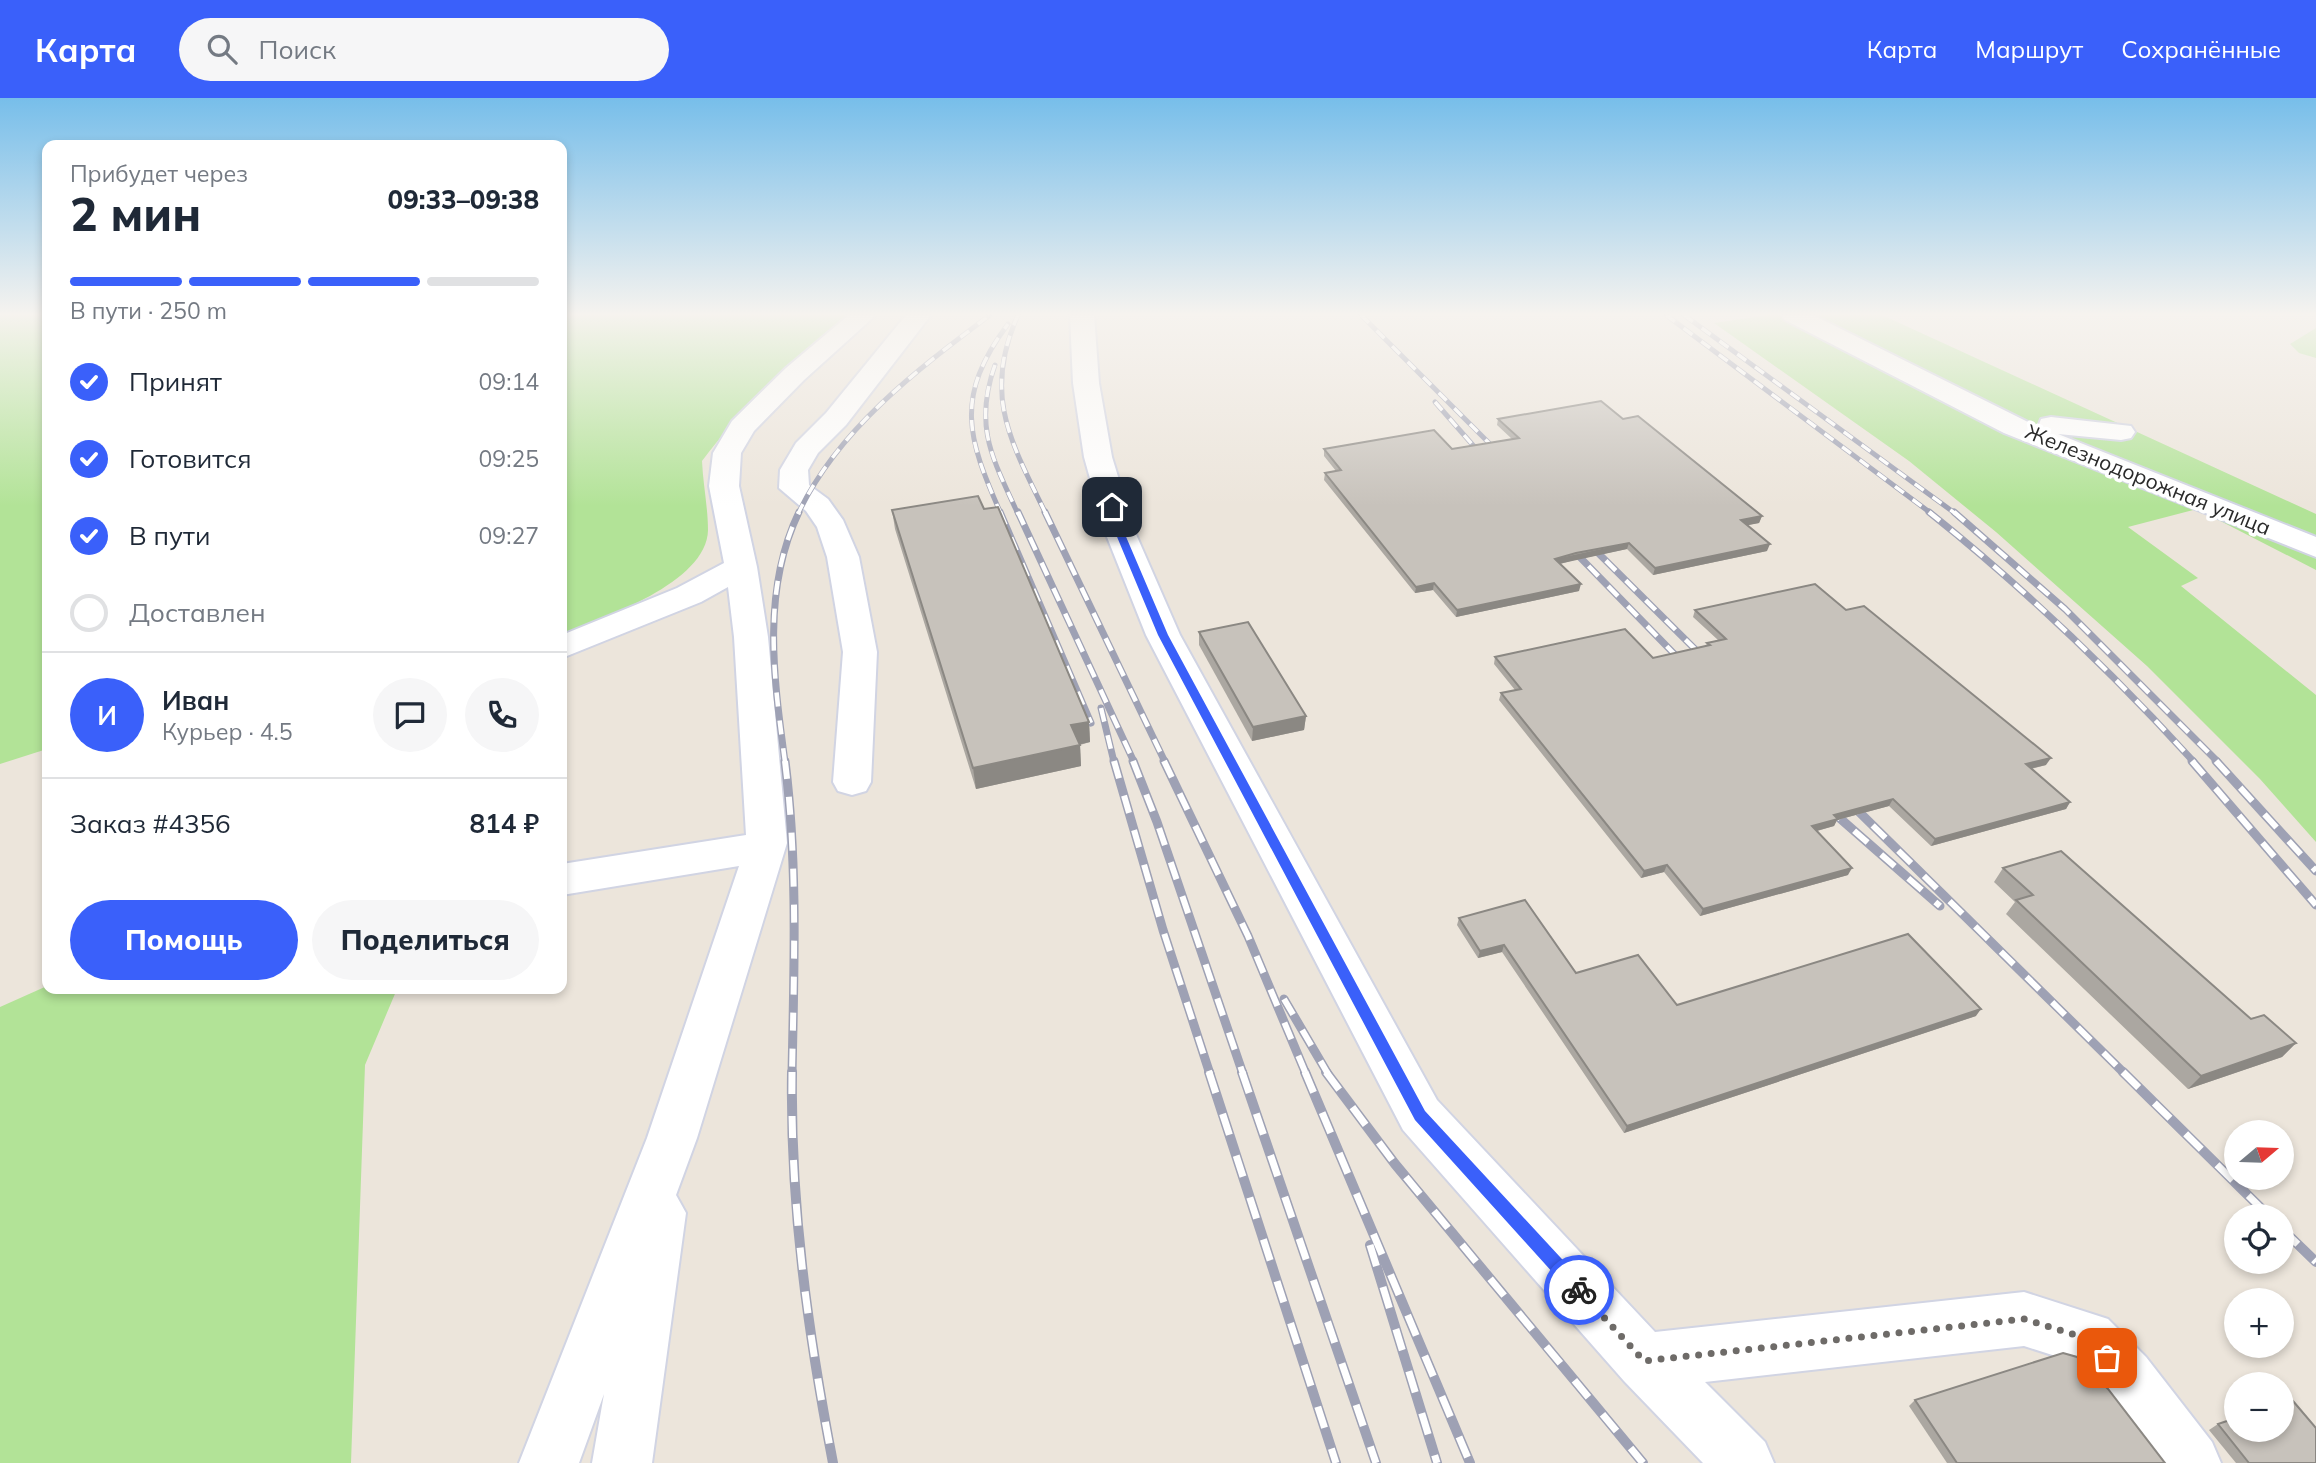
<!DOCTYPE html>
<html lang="ru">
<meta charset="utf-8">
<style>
:root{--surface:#fff;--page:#f6f6f7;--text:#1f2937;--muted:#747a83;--line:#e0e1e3;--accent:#3a60fa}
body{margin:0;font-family:Mulish,sans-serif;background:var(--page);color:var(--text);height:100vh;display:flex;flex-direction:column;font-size:26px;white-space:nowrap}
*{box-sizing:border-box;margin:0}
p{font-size:23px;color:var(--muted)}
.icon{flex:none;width:38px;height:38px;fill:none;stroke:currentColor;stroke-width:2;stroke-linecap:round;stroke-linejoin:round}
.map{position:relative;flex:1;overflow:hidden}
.drawer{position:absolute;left:42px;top:42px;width:525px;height:854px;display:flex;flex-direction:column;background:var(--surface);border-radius:14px;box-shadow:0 4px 10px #0003}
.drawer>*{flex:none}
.needle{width:46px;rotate:71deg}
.fabs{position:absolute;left:2224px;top:1022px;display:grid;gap:14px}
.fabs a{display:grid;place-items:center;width:70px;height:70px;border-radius:50%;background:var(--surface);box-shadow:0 4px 10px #0003;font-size:35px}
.pin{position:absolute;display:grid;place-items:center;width:60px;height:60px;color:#fff;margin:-30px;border-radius:14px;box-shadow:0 4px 10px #0006}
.courier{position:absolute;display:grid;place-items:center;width:70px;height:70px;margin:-35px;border:5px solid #3a60fa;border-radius:50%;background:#fff;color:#222;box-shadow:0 2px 9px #0007}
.summary em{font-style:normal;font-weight:800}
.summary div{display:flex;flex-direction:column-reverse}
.summary{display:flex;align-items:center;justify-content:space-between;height:119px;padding:0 28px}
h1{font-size:46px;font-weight:800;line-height:52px}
.bar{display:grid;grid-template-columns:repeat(4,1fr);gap:10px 7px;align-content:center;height:84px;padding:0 28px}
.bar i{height:9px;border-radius:5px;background:var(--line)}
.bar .active{background:var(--accent)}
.bar p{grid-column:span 4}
.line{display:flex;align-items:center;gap:18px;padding:0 28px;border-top:2px solid var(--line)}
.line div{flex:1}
.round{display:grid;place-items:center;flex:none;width:74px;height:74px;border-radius:37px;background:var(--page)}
ol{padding:0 28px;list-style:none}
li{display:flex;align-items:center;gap:21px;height:77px}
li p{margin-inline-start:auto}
li .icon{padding:7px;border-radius:50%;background:var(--accent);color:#fff;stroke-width:4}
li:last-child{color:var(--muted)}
li i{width:38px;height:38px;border:4px solid var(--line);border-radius:50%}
.cta{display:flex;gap:14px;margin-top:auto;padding:14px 28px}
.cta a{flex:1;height:80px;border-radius:42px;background:var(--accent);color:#fff;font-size:28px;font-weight:800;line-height:80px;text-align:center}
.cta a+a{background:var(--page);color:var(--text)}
header{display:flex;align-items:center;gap:42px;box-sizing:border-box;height:98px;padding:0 35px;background:var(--accent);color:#fff}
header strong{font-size:33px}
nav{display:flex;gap:38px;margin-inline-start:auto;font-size:24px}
.search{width:490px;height:63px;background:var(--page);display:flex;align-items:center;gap:18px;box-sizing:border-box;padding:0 24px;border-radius:38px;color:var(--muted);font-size:26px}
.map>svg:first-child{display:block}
</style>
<header>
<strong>Карта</strong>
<div class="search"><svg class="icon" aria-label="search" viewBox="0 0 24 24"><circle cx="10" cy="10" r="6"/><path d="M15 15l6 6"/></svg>Поиск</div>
<nav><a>Карта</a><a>Маршрут</a><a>Сохранённые</a></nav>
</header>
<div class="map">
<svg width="2316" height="1365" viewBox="0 0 2316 1365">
<rect width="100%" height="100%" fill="#ece5db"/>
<g fill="#b2e397">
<polygon points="0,217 47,217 47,651 0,666"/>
<path d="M562 217H853C802 263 743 307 702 363 703 386 708 410 708 432 707 485 603 520 562 536Z"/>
<polygon points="1769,217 1787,217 2107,362 1802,217 1882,217 2316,416 2316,472 2197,411 2128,429 2198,480 2181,488 2316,597 2316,744 2260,681 2147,568 1996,434 1909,363 1714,225"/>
<polygon points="2316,230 2316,260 2299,255 2290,246"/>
<polygon points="47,888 47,891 397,891 365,967 351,1365 0,1365 0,909"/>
</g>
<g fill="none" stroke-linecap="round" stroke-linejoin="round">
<g stroke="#d1d4e3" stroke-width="4">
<g id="minor">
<polygon points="849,217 876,217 804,282 754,333 741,355 739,388 757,469 768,539 787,745 697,1040 676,1097 686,1115 652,1365 592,1365 604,1296 579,1365 519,1365 647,1040 739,768 562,797 562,766 746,737 734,539 728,489 701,504 562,560 562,537 677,490 724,465 709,388 713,355 732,323 786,270"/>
<polygon points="906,217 931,217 846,327 818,355 808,372 809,387 828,401 843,422 859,459 877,554 871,684 866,693 852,697 838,693 833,684 843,554 827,459 817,429 806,413 779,390 780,372 796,345 826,315"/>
<polygon points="1070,217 1094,217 1099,285 1112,359 1135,434 1180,537 1437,1002 1655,1234 2024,1194 2108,1221 2146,1259 2212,1344 2221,1365 2154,1365 2106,1299 2071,1263 2024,1248 1705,1284 1765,1344 1774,1365 1703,1365 1624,1283 1403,1032 1146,537 1105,434 1084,359 1073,285"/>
<polygon points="1782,217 1813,217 2038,329 2041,321 2051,319 2131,328 2135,334 2131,340 2121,342 2058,336 2316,439 2316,459 2004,335 1785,222"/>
</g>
</g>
<use href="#minor" fill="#fff" fill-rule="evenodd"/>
<g stroke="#9ea1b4" stroke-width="5">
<g id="rail-far3">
<path d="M1018 217C982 297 1011 344 1046 416"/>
<polyline points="1361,217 1502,358"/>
<polyline points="1666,217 1932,416"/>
<polyline points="1684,217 1956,416"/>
<path d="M995 267C973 329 993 361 1018 416"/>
<polyline points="1435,304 1486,362"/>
<path d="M798 416C838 331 917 272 990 217"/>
<path d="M1001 416C967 339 954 299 1008 226"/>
</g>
</g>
<g stroke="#9ea1b4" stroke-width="7">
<g id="rail-far2">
<polyline points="1000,414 1091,625"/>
<polyline points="1018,414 1134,664"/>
<polyline points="1045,414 1165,664"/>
<path d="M1929 414C2024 490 2112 574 2194 664"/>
<polyline points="1954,414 2065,511 2218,664"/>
<polyline points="1586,443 1708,564"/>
<polyline points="1569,448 1686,568"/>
<polyline points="1101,610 1114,664"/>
<path d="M785 664C774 581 761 493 799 414"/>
</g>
</g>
<g stroke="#9ea1b4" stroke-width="9">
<g id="rail-far1">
<path d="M785 663C798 767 794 871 792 976"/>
<polyline points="1114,663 1163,832 1210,976"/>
<polyline points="1133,663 1157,724 1243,976"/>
<polyline points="1164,663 1248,838 1306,976"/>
<polyline points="2192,663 2316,807"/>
<polyline points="2216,663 2316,773"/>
<polyline points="1847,702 2125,976"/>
<polyline points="1827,709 1940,808"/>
<polyline points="1284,901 1328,976"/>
</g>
</g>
<g stroke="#9ea1b4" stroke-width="10">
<g id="rail">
<path d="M792 974C790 1107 808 1235 833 1365"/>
<polyline points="1209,974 1336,1365"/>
<polyline points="1242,974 1376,1365"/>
<polyline points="1305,974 1470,1365"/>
<polyline points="1326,974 1395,1066 1643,1365"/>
<polyline points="2123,974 2269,1118"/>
<polyline points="2282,1131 2316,1164"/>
<polyline points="1370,1147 1437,1365"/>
</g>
</g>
<use href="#rail-far3" stroke="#fff" stroke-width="3.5" stroke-dasharray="11" stroke-linecap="butt"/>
<use href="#rail-far2" stroke="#fff" stroke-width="4.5" stroke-dasharray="14" stroke-linecap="butt"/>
<use href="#rail-far1" stroke="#fff" stroke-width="6" stroke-dasharray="18" stroke-linecap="butt"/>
<use href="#rail" stroke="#fff" stroke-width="7" stroke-dasharray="22" stroke-linecap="butt"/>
</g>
<g fill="#aba7a1">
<polygon points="1498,321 1623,321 1762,418 1759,425 1747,427 1767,453 1653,477 1627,451 1574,462 1560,466 1579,493 1456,519 1433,492 1415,495 1324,382 1325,375 1336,373 1324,358 1324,351 1452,351 1512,341 1497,327"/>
<polygon points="984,411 1089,624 1090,644 1080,647 1081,668 976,691 895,431 892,412"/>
<polygon points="1695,512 1846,512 2046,667 2031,671 2070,704 2066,711 1931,748 1889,708 1837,722 1834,728 1817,733 1848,777 1700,818 1664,774 1641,780 1499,602 1501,595 1515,592 1494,566 1495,559 1653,560 1706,548 1707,545 1718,542 1693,519"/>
<polygon points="1199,534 1306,618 1304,632 1252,643 1199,547"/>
<polygon points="2003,770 2251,921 2296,945 2282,959 2188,991 2006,816 2015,804 1994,784"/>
<polygon points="1459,820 1576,875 1677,907 1976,918 1624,1035 1502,854 1478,860 1457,827"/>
<polygon points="1915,1302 2165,1365 1947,1365 1909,1308"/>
<polygon points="2218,1326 2316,1365 2236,1365 2209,1332"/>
</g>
<g fill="#8b8883">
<polygon points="1762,418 1759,425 1739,429 1741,422"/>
<polygon points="1629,445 1627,451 1554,467 1555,461"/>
<polygon points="1770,446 1767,453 1653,477 1655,470"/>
<polygon points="1434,485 1433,492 1415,495 1416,489"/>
<polygon points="1581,486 1579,493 1456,519 1457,512"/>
<polygon points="1306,618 1304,632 1252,643 1253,629"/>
<polygon points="1089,624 1090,644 1073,648 1071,627"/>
<polygon points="1080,647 1081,668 976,691 973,670"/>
<polygon points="2051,660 2046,667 2021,673 2026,666"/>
<polygon points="1893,701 1889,708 1837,722 1834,728 1809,735 1812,728 1834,717"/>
<polygon points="2070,704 2066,711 1931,748 1935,741"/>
<polygon points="1667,767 1664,774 1641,780 1644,773"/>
<polygon points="1852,770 1848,777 1700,818 1703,811"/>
<polygon points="1504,847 1502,854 1478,860 1480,853"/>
<polygon points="1981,911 1976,918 1624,1035 1627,1028"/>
<polygon points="2296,945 2282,959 2188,991 2201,978"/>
</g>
<g fill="#c7c2bb" stroke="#8b8883" stroke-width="2">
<polygon points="1601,303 1623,321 1638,318 1762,418 1741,422 1770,446 1655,470 1629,445 1576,455 1555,461 1581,486 1457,512 1434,485 1416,489 1325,375 1341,372 1324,351 1434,332 1452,351 1519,340 1498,321"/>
<polygon points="978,398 984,411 998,409 1089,624 1071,627 1080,647 973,670 892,412"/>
<polygon points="1815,486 1846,512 1864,508 2051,660 2026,666 2070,704 1935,741 1893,701 1834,717 1838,721 1812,728 1852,770 1703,811 1667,767 1644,773 1501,595 1521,591 1495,559 1625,531 1653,560 1710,547 1707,545 1726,541 1695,512"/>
<polygon points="1248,524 1306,618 1253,629 1199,534"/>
<polygon points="2061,753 2251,921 2264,917 2296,945 2201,978 2016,802 2033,797 2003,770"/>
<polygon points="1525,802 1576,875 1638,857 1677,907 1908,836 1981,911 1627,1028 1504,847 1480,853 1459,820"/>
<polygon points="2063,1255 2077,1259 2108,1291 2165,1365 1957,1365 1915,1302"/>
<polygon points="2293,1303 2316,1330 2316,1365 2249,1365 2218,1326 2236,1320 2236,1332 2282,1332 2282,1306"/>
</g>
<linearGradient id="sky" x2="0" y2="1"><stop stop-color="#77beea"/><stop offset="0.53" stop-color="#f6f3ef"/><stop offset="1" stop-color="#f6f3ef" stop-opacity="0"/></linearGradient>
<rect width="2316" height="408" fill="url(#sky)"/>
<polygon fill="#3a60fa" points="1112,406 1117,409 1124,434 1168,537 1425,1013 1585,1186 1587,1192 1585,1197 1579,1200 1573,1197 1415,1022 1158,537 1115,434 1108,409"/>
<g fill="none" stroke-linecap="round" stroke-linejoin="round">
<polyline stroke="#6e6b68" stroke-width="7" stroke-dasharray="0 12.6" points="1579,1192 1644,1263 2024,1221 2088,1241 2107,1260"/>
</g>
<g text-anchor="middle" stroke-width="7" stroke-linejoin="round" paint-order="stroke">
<g font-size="21" fill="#2a2a2a" stroke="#fff">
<text transform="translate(2148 382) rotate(22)" y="7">Железнодорожная улица</text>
</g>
</g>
</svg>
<div class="fabs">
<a><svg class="needle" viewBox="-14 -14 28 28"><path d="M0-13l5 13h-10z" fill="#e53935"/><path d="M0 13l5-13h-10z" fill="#747a83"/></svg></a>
<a><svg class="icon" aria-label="locate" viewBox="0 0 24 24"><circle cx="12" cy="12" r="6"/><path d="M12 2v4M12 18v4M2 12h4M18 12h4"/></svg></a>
<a>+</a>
<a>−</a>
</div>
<div class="pin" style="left:2107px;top:1260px;background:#ea580c"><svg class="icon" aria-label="bag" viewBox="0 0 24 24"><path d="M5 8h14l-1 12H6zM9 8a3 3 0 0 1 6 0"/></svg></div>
<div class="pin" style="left:1112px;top:409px;background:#1f2937"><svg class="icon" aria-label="home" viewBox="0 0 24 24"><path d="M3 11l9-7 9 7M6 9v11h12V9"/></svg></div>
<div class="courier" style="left:1579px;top:1192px"><svg class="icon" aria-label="bike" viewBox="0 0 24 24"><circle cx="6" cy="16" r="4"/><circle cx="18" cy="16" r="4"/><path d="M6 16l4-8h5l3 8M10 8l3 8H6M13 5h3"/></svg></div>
<section class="drawer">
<div class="summary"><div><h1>2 мин</h1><p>Прибудет через</p></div><em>09:33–09:38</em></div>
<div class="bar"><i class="active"></i><i class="active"></i><i class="active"></i><i></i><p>В пути · 250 m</p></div>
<ol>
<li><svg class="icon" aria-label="check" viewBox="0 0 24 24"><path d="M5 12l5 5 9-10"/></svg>Принят<p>09:14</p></li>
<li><svg class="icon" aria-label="check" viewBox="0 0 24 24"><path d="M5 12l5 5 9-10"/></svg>Готовится<p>09:25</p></li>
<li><svg class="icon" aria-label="check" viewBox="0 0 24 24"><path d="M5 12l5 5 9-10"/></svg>В пути<p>09:27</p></li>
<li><i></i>Доставлен</li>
</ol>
<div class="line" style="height:126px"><b class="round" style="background:var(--accent);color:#fff">И</b><div><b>Иван</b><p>Курьер · 4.5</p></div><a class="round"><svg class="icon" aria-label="chat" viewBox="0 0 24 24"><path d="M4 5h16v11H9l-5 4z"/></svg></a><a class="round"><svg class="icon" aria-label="phone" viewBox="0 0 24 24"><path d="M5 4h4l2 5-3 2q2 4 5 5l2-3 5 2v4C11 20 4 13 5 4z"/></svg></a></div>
<div class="line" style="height:91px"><div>Заказ #4356</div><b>814 ₽</b></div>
<div class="cta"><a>Помощь</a><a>Поделиться</a></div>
</section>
</div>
